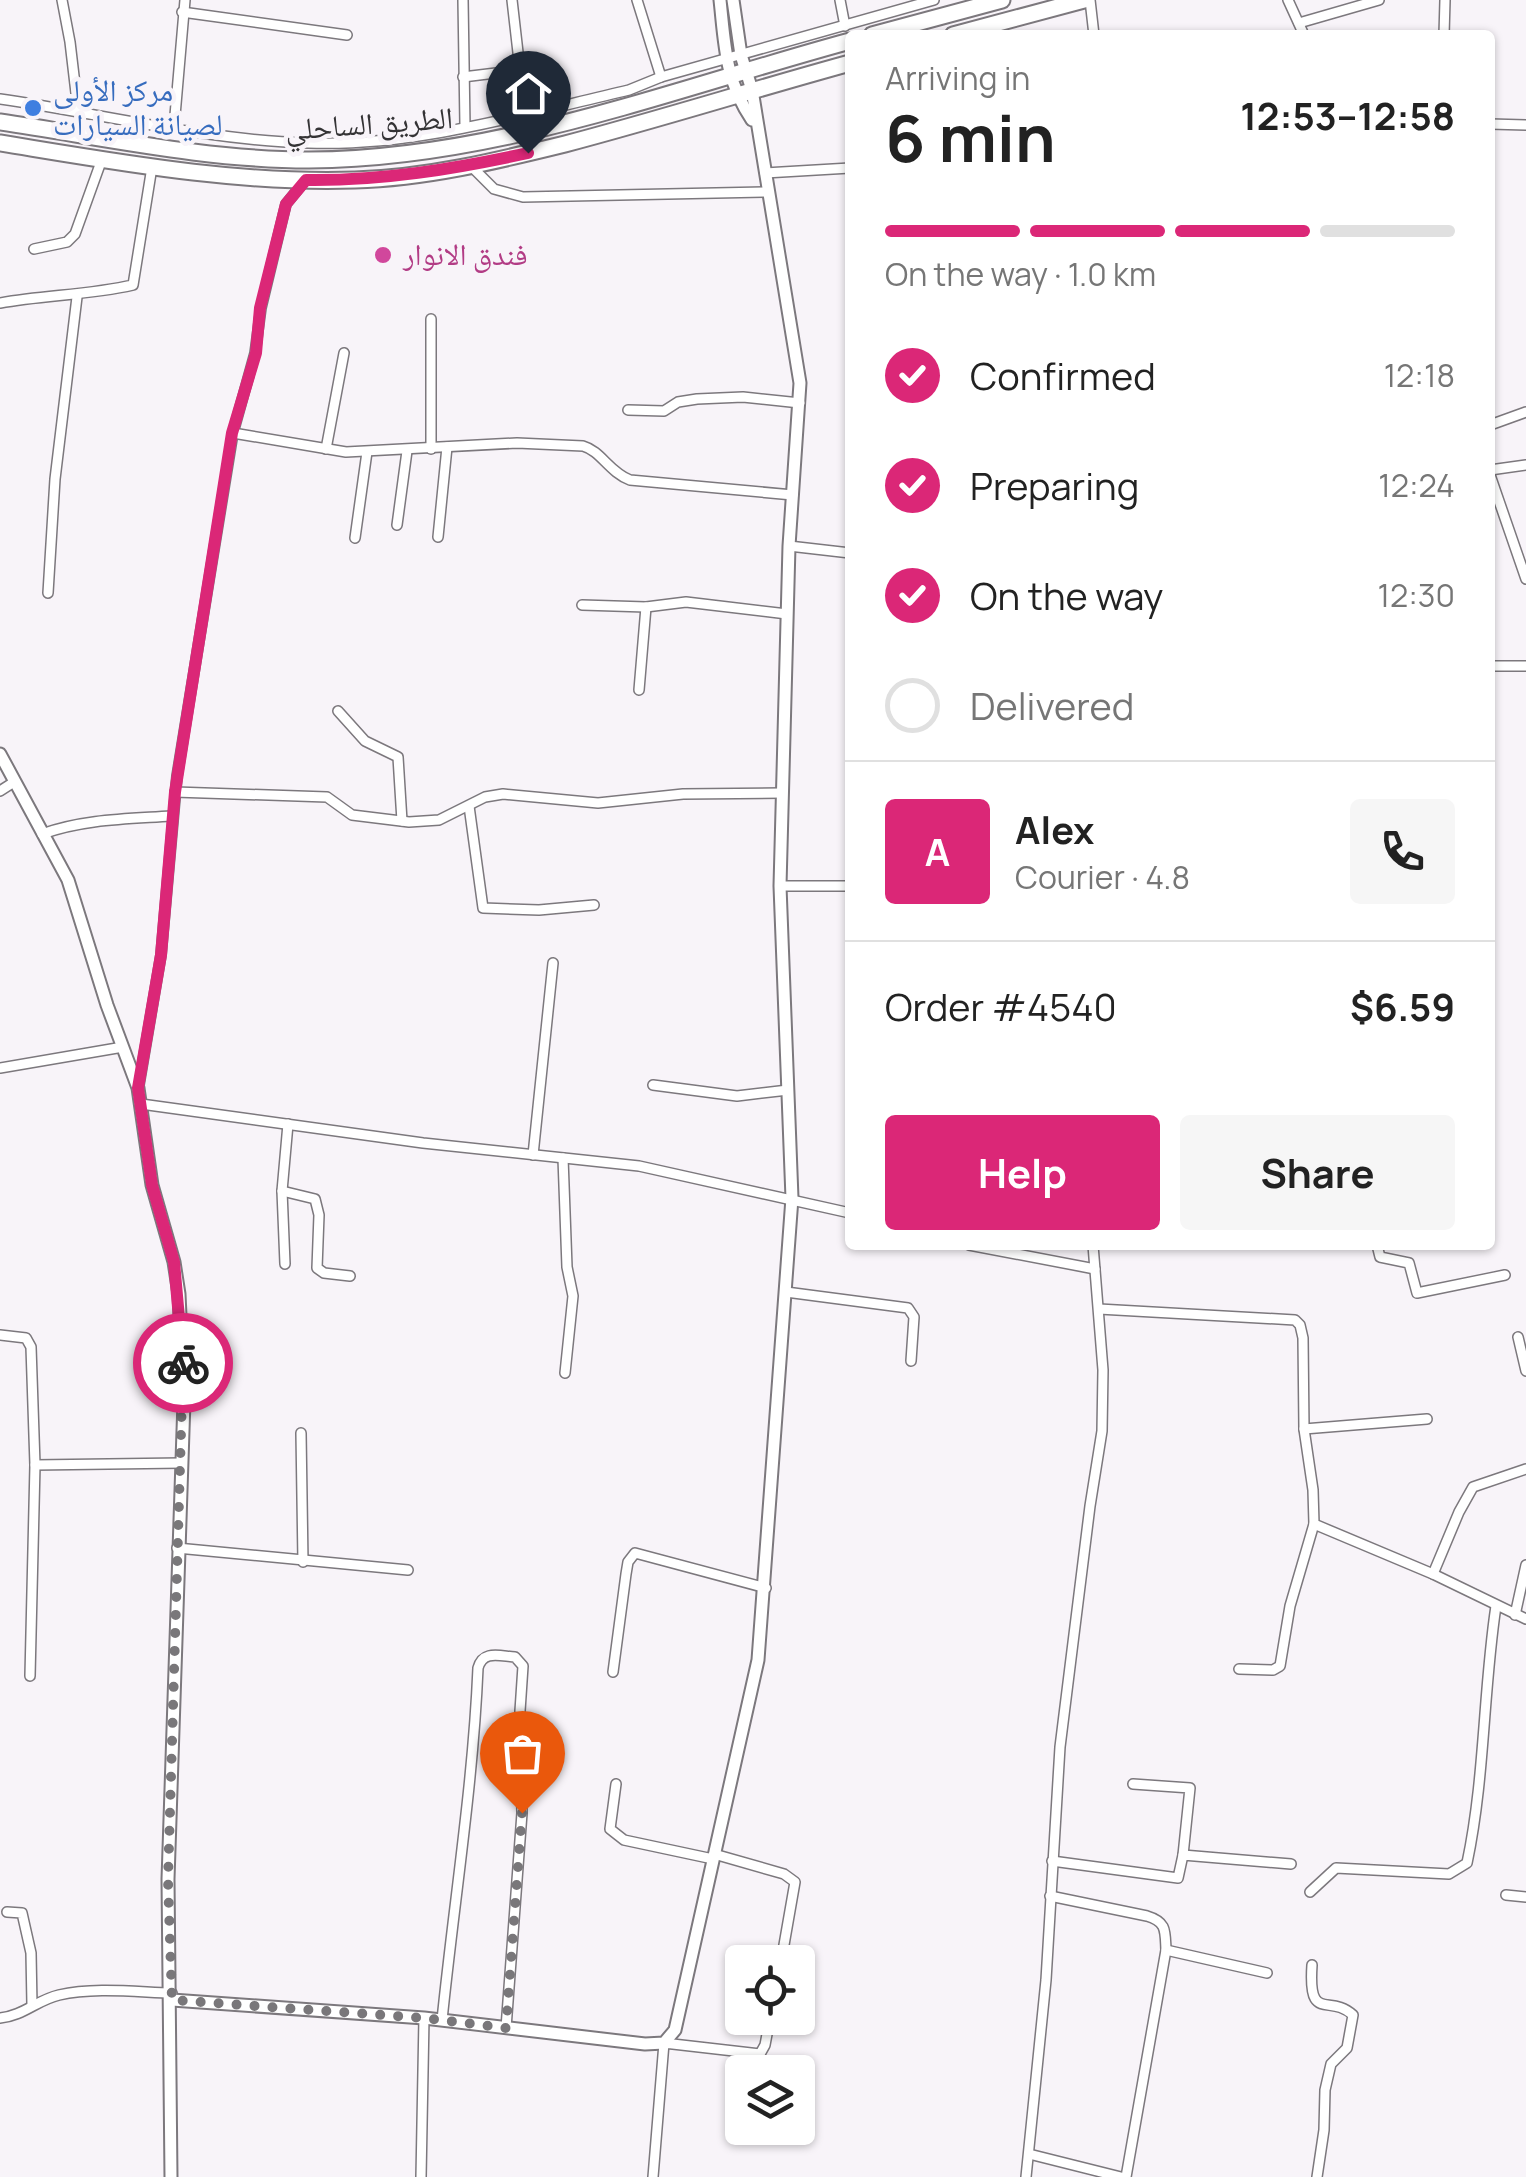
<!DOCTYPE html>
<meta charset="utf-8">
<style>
:root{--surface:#fff;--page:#f6f6f6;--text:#222;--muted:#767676;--line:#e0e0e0;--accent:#db2777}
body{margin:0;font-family:Manrope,"Noto Naskh Arabic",sans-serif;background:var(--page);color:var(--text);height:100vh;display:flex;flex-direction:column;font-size:38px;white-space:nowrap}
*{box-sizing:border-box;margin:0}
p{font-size:32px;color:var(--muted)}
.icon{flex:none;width:55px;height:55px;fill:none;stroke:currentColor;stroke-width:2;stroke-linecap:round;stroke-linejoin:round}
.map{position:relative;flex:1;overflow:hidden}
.sheet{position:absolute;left:845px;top:30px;width:650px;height:1220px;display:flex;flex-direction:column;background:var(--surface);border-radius:10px;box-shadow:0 2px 8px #0004}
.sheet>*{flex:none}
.controls{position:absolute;left:725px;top:1945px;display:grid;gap:20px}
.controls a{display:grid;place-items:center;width:90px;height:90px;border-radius:10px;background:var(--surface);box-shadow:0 2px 8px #0004;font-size:50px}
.pin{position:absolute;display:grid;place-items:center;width:85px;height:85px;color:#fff;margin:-102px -42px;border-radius:50% 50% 50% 0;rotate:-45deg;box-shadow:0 0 10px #0007}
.pin .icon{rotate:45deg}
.courier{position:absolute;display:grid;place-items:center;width:100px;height:100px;margin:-50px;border:8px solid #db2777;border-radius:50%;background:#fff;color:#222;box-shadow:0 2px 12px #0007}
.overview em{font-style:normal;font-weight:700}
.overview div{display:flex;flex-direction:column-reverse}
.overview{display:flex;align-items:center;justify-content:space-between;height:170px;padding:0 40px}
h1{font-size:65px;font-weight:700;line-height:75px}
.bar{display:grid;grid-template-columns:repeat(4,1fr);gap:15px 10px;align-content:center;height:120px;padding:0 40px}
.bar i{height:12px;border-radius:8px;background:var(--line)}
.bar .selected{background:var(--accent)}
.bar p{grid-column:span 4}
.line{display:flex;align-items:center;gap:25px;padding:0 40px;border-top:2px solid var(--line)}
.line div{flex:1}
.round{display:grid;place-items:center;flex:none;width:105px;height:105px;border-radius:10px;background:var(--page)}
ol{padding:0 40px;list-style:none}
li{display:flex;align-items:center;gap:30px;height:110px}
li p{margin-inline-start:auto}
li .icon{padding:10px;border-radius:50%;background:var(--accent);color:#fff;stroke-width:4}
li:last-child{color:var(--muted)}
li i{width:55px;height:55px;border:5px solid var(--line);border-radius:50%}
.cta{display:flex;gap:20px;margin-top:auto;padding:20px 40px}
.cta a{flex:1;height:115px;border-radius:10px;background:var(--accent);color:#fff;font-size:40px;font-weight:700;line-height:115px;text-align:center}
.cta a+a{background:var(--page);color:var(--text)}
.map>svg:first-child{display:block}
</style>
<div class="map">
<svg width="1526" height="2177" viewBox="0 0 1526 2177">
<rect width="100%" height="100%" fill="#f8f4f9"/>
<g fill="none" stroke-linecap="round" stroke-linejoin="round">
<g stroke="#7c787d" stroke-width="12">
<g id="minor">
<polyline points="62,0 70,42 78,110"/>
<polyline points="463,0 465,126"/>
<polyline points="637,0 661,77"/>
<polyline points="840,0 845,26"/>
<polyline points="1090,0 1094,35"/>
<polyline points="1288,0 1304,35"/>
<polyline points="182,12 347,35"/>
<polyline points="1299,23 1379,0"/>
<polyline points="1444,35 1445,0"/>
<polyline points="463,77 520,70 512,0"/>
<path d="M0 99C102 114 205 140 308 143 416 147 524 114 629 90L661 77 934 0"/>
<polyline points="1490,124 1526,125"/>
<polyline points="174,127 185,0"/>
<polyline points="470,165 494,189 523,197 768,192"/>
<polyline points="765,173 850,168"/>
<polyline points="34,249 67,242 75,234 102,159"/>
<path d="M0 303C45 295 89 295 133 285L152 167"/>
<polyline points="628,410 664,411 678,402 697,399 743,397 800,403"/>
<polyline points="1490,425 1526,412"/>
<path d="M233 433 346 452 517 443 583 446C601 451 609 472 630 480L793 495"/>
<polyline points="326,449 344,353"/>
<polyline points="431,449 431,319"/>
<polyline points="1490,470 1526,465"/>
<polyline points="1490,475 1526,579"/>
<polyline points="397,525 407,451"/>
<polyline points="438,537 447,447"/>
<polyline points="355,538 367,452"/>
<polyline points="789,546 850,553"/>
<polyline points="48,593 55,479 77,297"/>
<polyline points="582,605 646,607 686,602 787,614"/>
<polyline points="1490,666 1526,666"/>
<polyline points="639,690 646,607"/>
<polyline points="338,711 365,741 398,757 402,821"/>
<polyline points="0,791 14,782"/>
<polyline points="175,792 327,797 352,815 409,822 439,820 485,797 503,794 598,803 683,794 782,793"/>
<polyline points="469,806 483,908 539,910 594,905"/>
<path d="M42 834C84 819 127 819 171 816"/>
<polyline points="780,886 850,886"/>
<polyline points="0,1068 123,1047"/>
<polyline points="139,1085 161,955 177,776 233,433 255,353 261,308 286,204 304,182"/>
<polyline points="653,1085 737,1096 788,1090"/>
<polyline points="141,1104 423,1143 639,1166 850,1213"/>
<polyline points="533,1155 553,963"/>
<polyline points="563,1158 567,1267 573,1296 565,1373"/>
<polyline points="282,1191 315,1199 319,1215 317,1268 324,1273 350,1276"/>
<polyline points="969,1245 1095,1269"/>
<polyline points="1377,1245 1380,1257 1409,1263 1417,1293 1505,1275"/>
<polyline points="285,1264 282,1191 288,1124"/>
<polyline points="786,1292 908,1308 914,1317 911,1361"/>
<polyline points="1099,1309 1295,1320 1300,1325 1303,1338 1304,1429 1313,1490 1314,1524 1433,1574 1526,1619"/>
<polyline points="0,1335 26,1338 31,1347 35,1465 30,1676"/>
<polyline points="1518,1337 1526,1371"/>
<polyline points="1304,1429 1427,1419"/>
<polyline points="301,1433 303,1562"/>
<polyline points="35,1465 182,1463"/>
<polyline points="177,1548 408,1570"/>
<polyline points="1433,1574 1459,1512 1473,1487 1526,1469"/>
<polyline points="1515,1615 1526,1565"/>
<polyline points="1239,1669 1273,1670 1280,1666 1290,1606 1314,1524"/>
<polyline points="613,1672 626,1574 628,1562 635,1553 766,1588"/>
<polyline points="616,1784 610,1829 624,1840 713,1859"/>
<polyline points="1133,1784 1190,1788 1183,1855"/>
<polyline points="714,1854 784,1874 795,1882 781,1962"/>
<polyline points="1052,1861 1178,1878 1183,1855 1291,1864"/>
<path d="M1310 1892 1336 1868 1449 1874 1467 1863C1485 1778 1483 1692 1496 1606"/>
<polyline points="1506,1895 1526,1897"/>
<path d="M1050 1896 1147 1916C1167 1922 1165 1931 1166 1950L1126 2177"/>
<polyline points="7,1912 22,1913 31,1953 32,2005"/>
<polyline points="1166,1950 1267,1973"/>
<path d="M1312 1965C1308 2024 1329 1993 1353 2015L1347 2048 1331 2064 1325 2090 1324 2130 1317 2177"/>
<path d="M0 2018C23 2016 37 2000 59 1995 94 1987 136 1992 172 1993"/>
<path d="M442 2020C454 1902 473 1786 478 1668 483 1650 499 1656 515 1657L523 1666 520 1711 522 1813 506 2028"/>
<polyline points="1029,2154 1121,2177"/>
<polyline points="421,2177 424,2018"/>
<polyline points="653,2177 664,2043 760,2054 765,2045 770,2018"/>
<polyline points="1026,2177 1046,1980 1060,1747 1090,1506 1102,1431 1103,1370 1093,1245"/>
</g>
</g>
<g stroke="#7c787d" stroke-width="15">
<g id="tertiary">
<path d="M720 0C725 46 725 80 752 120"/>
<polyline points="0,754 68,880 107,1005 138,1088 152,1185 174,1262 179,1294 184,1401 168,1879 171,2177"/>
<polyline points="172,2000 424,2018 645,2044 664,2043 675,2030 758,1660 792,1198 780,886 789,546 800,383 752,90 741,55 733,0"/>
</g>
</g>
<g stroke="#7c787d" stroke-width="19">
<g id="trunk">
<polyline points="872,35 1002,0"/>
<polyline points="953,35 1084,0"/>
<path d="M0 122C102 137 206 160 309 160 496 159 673 89 850 41"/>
<path d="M0 143C117 162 236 184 355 180 426 178 496 161 565 144 660 119 755 89 850 63"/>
</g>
</g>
<use href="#minor" stroke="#fff" stroke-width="9"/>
<use href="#tertiary" stroke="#fff" stroke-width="11"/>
<use href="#trunk" stroke="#fff" stroke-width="15"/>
</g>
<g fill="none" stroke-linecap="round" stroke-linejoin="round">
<polyline stroke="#79777a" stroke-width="10" stroke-dasharray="0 18" points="183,1363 168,1880 172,2000 424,2018 506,2028 522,1813"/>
<path stroke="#db2777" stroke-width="12" d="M183 1363 174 1262 152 1185 138 1088 161 955 175 792 232 433 256 353 260 308 286 204 306 180C382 181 454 169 528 153"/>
</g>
<circle fill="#3f7fe0" stroke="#f8f4f9" stroke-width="4" cx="33" cy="108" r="10"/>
<circle fill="#d1479c" stroke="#f8f4f9" stroke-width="4" cx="383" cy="255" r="10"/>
<g text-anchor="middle" stroke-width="9" stroke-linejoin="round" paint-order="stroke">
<g font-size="30" fill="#366cbe" stroke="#f8f4f9" text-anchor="start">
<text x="53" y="101">مركز الأولى<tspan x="53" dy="34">لصيانة السيارات</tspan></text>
</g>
<g font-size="30" fill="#343335" stroke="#f8f4f9">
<text transform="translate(369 124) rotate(-4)" y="10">الطريق الساحلي</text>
</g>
<g font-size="30" fill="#b23c85" stroke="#f8f4f9" text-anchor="start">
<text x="403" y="265">فندق الانوار</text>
</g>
</g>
</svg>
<div class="controls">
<a><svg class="icon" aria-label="locate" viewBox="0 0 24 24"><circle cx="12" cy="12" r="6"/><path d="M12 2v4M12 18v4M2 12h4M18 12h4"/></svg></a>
<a><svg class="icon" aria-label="layers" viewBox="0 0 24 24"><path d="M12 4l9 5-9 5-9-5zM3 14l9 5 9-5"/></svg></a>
</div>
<div class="pin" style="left:522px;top:1813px;background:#ea580c"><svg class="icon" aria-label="bag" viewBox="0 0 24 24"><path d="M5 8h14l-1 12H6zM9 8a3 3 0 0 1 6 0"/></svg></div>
<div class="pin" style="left:528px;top:153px;background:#1f2937"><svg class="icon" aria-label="home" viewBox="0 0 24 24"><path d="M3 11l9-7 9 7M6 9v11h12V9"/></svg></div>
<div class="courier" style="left:183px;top:1363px"><svg class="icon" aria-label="bike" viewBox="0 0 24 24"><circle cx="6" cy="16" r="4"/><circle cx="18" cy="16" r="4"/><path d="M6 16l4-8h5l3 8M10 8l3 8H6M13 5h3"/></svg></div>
<section class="sheet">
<div class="overview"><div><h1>6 min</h1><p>Arriving in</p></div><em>12:53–12:58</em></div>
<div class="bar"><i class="selected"></i><i class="selected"></i><i class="selected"></i><i></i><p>On the way · 1.0 km</p></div>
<ol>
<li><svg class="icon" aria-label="check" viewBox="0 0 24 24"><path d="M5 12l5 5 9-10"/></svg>Confirmed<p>12:18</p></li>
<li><svg class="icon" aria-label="check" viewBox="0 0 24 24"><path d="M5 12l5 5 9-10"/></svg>Preparing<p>12:24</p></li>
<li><svg class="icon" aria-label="check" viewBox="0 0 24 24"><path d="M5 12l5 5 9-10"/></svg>On the way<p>12:30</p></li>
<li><i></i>Delivered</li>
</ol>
<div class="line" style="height:180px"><b class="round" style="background:var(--accent);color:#fff">A</b><div><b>Alex</b><p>Courier · 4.8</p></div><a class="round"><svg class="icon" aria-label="phone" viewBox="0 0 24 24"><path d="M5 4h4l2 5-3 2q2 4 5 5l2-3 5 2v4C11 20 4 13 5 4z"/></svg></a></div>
<div class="line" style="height:130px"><div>Order #4540</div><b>$6.59</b></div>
<div class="cta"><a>Help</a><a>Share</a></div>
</section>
</div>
